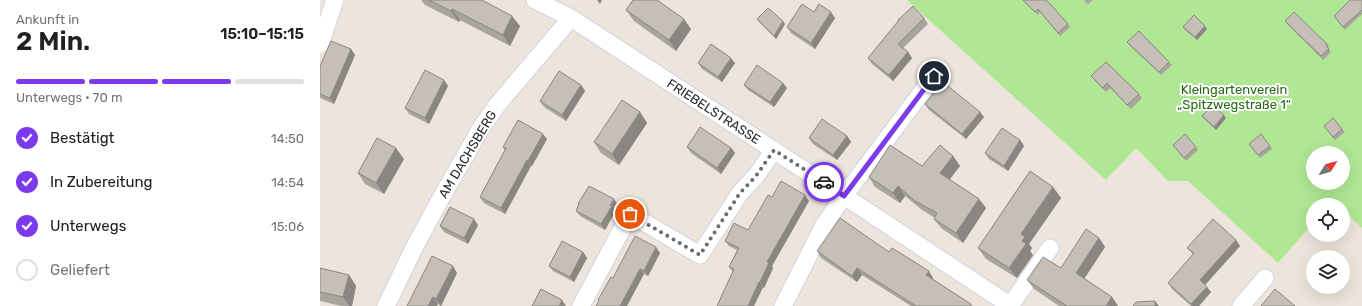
<!DOCTYPE html>
<html lang="de">
<meta charset="utf-8">
<style>
:root{--surface:#fff;--page:#f2f2f2;--text:#202124;--muted:#757577;--line:#e0e0e0;--accent:#7c3aed}
body{margin:0;font-family:Rubik,sans-serif;background:var(--page);color:var(--text);height:100vh;display:flex;flex-direction:column;font-size:15px;white-space:nowrap}
*{box-sizing:border-box;margin:0}
p{font-size:13px;color:var(--muted)}
.icon{flex:none;width:22px;height:22px;fill:none;stroke:currentColor;stroke-width:2;stroke-linecap:round;stroke-linejoin:round}
.map{position:relative;flex:1;overflow:hidden}
.side{display:flex;flex-direction:column;background:var(--surface);width:320px}
.side>*{flex:none}
.needle{width:26px;rotate:53deg}
.tools{position:absolute;left:986px;top:146px;display:grid;gap:8px}
.tools a{display:grid;place-items:center;width:44px;height:44px;border-radius:50%;background:var(--surface);box-shadow:0 4px 16px #0002;font-size:20px}
.pin{position:absolute;display:grid;place-items:center;width:34px;height:34px;color:#fff;margin:-17px;border:2px solid #fff;border-radius:50%;box-shadow:0 1px 4px #0007}
.courier{position:absolute;display:grid;place-items:center;width:40px;height:40px;margin:-20px;border:3px solid #7c3aed;border-radius:50%;background:#fff;color:#222;box-shadow:0 1px 5px #0007}
.headline em{font-style:normal;font-weight:600}
.headline div{display:flex;flex-direction:column-reverse}
.headline{display:flex;align-items:center;justify-content:space-between;height:68px;padding:0 16px}
h1{font-size:26px;font-weight:600;line-height:30px}
.bar{display:grid;grid-template-columns:repeat(4,1fr);gap:6px 4px;align-content:center;height:48px;padding:0 16px}
.bar i{height:5px;border-radius:3px;background:var(--line)}
.bar .selected{background:var(--accent)}
.bar p{grid-column:span 4}
ol{padding:0 16px;list-style:none}
li{display:flex;align-items:center;gap:12px;height:44px}
li p{margin-inline-start:auto}
li .icon{padding:4px;border-radius:50%;background:var(--accent);color:#fff;stroke-width:4}
li:last-child{color:var(--muted)}
li i{width:22px;height:22px;border:2px solid var(--line);border-radius:50%}
main{display:flex;flex:1;min-height:0}
.map>svg:first-child{display:block}
</style>
<main>
<section class="side">
<div class="headline"><div><h1>2 Min.</h1><p>Ankunft in</p></div><em>15:10–15:15</em></div>
<div class="bar"><i class="selected"></i><i class="selected"></i><i class="selected"></i><i></i><p>Unterwegs · 70 m</p></div>
<ol>
<li><svg class="icon" aria-label="check" viewBox="0 0 24 24"><path d="M5 12l5 5 9-10"/></svg>Bestätigt<p>14:50</p></li>
<li><svg class="icon" aria-label="check" viewBox="0 0 24 24"><path d="M5 12l5 5 9-10"/></svg>In Zubereitung<p>14:54</p></li>
<li><svg class="icon" aria-label="check" viewBox="0 0 24 24"><path d="M5 12l5 5 9-10"/></svg>Unterwegs<p>15:06</p></li>
<li><i></i>Geliefert</li>
</ol>
</section>
<div class="map">
<svg width="1042" height="306" viewBox="0 0 1042 306">
<rect width="100%" height="100%" fill="#ede5db"/>
<path fill="#afe794" fill-rule="evenodd" d="M587 0H1042V228L1023 210V205H1017L1013 201 1009 205H993V223L958 263 868 181H848L816 148 786 180ZM993 153H1023V183H993Z"/>
<g fill="none" stroke-linecap="round" stroke-linejoin="round">
<g stroke="#d0d3e4" stroke-width="19">
<g id="minor">
<polyline points="215,0 251,18 524,196 691,306"/>
<polyline points="0,44 15,0"/>
<polyline points="66,306 95,246 121,198 161,128 178,104 251,18"/>
<polyline points="261,306 310,214 380,255 420,193 436,176 454,150"/>
<polyline points="463,306 504,225 524,196 614,76"/>
<polyline points="690,306 730,248"/>
<polyline points="921,306 945,278"/>
</g>
</g>
<use href="#minor" stroke="#fff" stroke-width="17"/>
</g>
<g fill="#a9a49e">
<polygon points="101,0 157,0 200,26 190,46 140,20 139,22 105,5"/>
<polygon points="703,0 748,24 750,27 740,36 720,12 718,15 705,3"/>
<polygon points="764,0 773,0 768,4"/>
<polygon points="1042,0 1042,14 1025,30 1014,16"/>
<polygon points="306,10 371,29 356,51 314,21"/>
<polygon points="494,12 515,18 495,49 471,33 467,27"/>
<polygon points="604,18 608,24 583,48 588,52 592,58 573,81 552,64 548,58"/>
<polygon points="437,19 465,24 456,39 439,22"/>
<polygon points="965,21 1007,44 1009,47 1008,48 1011,52 1003,60 967,24"/>
<polygon points="863,27 887,29 877,40 865,30"/>
<polygon points="807,42 849,62 852,65 841,75 809,45"/>
<polygon points="31,49 35,55 14,104 0,98 0,66"/>
<polygon points="378,63 415,63 402,82 382,69"/>
<polygon points="771,76 819,94 822,98 811,109 790,88 786,92 775,81"/>
<polygon points="124,80 128,86 109,124 89,114 85,108"/>
<polygon points="261,85 265,91 246,121 224,107 220,101"/>
<polygon points="424,85 467,88 454,107 428,90"/>
<polygon points="605,104 660,112 664,117 646,139 609,110"/>
<polygon points="320,112 327,123 299,165 281,153 274,142"/>
<polygon points="882,116 906,118 896,130 884,119"/>
<polygon points="1004,126 1022,129 1025,132 1015,140"/>
<polygon points="527,136 531,142 517,160 493,144 489,138"/>
<polygon points="227,139 212,166 211,166 185,214 164,203 160,197 185,150 183,147"/>
<polygon points="700,140 704,146 688,171 669,159 665,153"/>
<polygon points="853,145 876,147 878,150 866,161"/>
<polygon points="950,146 952,149 940,158 931,147"/>
<polygon points="367,147 411,148 415,153 401,174 371,153"/>
<polygon points="633,156 640,166 629,179 659,199 666,208 643,243 621,228 614,219 615,218 602,210 585,196 580,203 555,187 549,177 602,166"/>
<polygon points="84,159 64,194 45,184 38,173"/>
<polygon points="733,187 741,198 709,244 712,248 710,251 713,255 697,278 666,259 658,248"/>
<polygon points="452,197 489,201 452,266 453,268 444,288 443,287 434,306 397,306 413,272 409,267 417,250 409,246 405,241 428,230"/>
<polygon points="258,204 298,205 295,211 295,212 285,230 260,216 256,211 259,205"/>
<polygon points="158,225 148,244 124,232 120,226"/>
<polygon points="779,238 785,247 764,279 792,297 798,306 739,306 714,289 707,280 741,268"/>
<polygon points="916,240 920,246 885,285 891,292 879,306 871,306 852,289 848,283 873,254 867,248"/>
<polygon points="497,251 569,252 613,278 613,279 653,306 591,306 542,275 537,282 501,258"/>
<polygon points="263,252 267,258 254,282 233,271 229,266"/>
<polygon points="340,253 328,276 324,274 278,301 278,300 293,278"/>
<polygon points="0,268 29,275 36,286 32,306 21,306 0,301"/>
<polygon points="137,273 121,306 118,304 87,306"/>
</g>
<g fill="#8a8681">
<polygon points="277,0 282,0 280,4"/>
<polygon points="132,9 140,20 139,22 131,11"/>
<polygon points="511,12 515,18 495,49 491,43"/>
<polygon points="192,16 200,26 190,46 183,35"/>
<polygon points="364,19 371,29 356,51 349,40"/>
<polygon points="463,21 465,24 456,39 454,36"/>
<polygon points="885,26 887,29 877,40 875,37"/>
<polygon points="31,49 35,55 14,104 10,98"/>
<polygon points="588,52 592,58 573,81 569,75"/>
<polygon points="411,58 415,63 402,82 398,77"/>
<polygon points="124,80 128,86 109,124 105,118"/>
<polygon points="463,83 467,88 454,107 450,102"/>
<polygon points="261,85 265,91 246,121 242,115"/>
<polygon points="320,112 327,123 299,165 292,154"/>
<polygon points="660,112 664,117 646,139 642,134"/>
<polygon points="904,115 906,118 896,130 894,127"/>
<polygon points="223,134 227,139 212,166 208,161"/>
<polygon points="527,136 531,142 517,160 513,155"/>
<polygon points="700,140 704,146 688,171 684,166"/>
<polygon points="76,148 84,159 64,194 56,183"/>
<polygon points="411,148 415,153 401,174 397,168"/>
<polygon points="633,156 640,166 627,183 620,173"/>
<polygon points="207,160 211,166 185,214 181,208"/>
<polygon points="578,186 585,196 580,203 573,193"/>
<polygon points="733,187 741,198 709,244 712,248 710,251 713,255 697,278 689,268 702,241 701,234"/>
<polygon points="485,195 489,201 452,266 453,268 444,288 440,282 447,262"/>
<polygon points="294,199 298,205 295,211 295,212 285,230 281,224"/>
<polygon points="659,199 666,208 643,243 636,233"/>
<polygon points="154,219 158,225 148,244 144,238"/>
<polygon points="779,238 785,247 762,282 756,273"/>
<polygon points="916,240 920,246 884,286 880,280"/>
<polygon points="336,247 340,253 328,276 324,271"/>
<polygon points="263,252 267,258 254,282 250,277"/>
<polygon points="133,266 137,273 121,306 116,299"/>
<polygon points="537,268 542,275 537,282 532,276"/>
<polygon points="320,269 324,274 307,306 300,306"/>
<polygon points="609,271 613,278 611,281 606,275"/>
<polygon points="29,275 36,286 32,306 29,306 23,297"/>
<polygon points="439,282 443,287 434,306 428,306"/>
<polygon points="887,287 891,292 879,306 873,306 871,304"/>
<polygon points="113,297 118,304 117,306 108,306"/>
<polygon points="792,297 798,306 786,306"/>
<polygon points="242,300 246,306 239,306"/>
<polygon points="835,301 839,306 835,306"/>
</g>
<g fill="#c5bfb8" stroke="#8a8681">
<polygon points="109,0 162,0 192,16 183,35 132,9 131,11"/>
<polygon points="313,0 337,0 364,19 349,40 306,10"/>
<polygon points="703,0 726,0 731,5 748,24 738,33 718,9 715,12"/>
<polygon points="1030,0 1042,0 1042,10 1023,27 1014,16"/>
<polygon points="482,4 494,12 499,4 511,12 491,43 467,27"/>
<polygon points="593,6 604,18 578,44 588,52 569,75 548,58 579,20 578,20"/>
<polygon points="448,8 463,21 454,36 437,19"/>
<polygon points="974,12 1007,44 1006,46 1009,49 1001,56 965,21"/>
<polygon points="874,15 885,26 875,37 863,27"/>
<polygon points="819,31 849,62 839,72 807,42"/>
<polygon points="11,41 31,49 10,98 0,94 0,66"/>
<polygon points="391,44 411,58 398,77 378,63"/>
<polygon points="786,62 819,94 807,105 787,83 783,88 771,76"/>
<polygon points="437,65 463,83 450,102 424,85"/>
<polygon points="105,70 124,80 105,118 85,108"/>
<polygon points="239,71 261,85 242,115 220,101"/>
<polygon points="623,82 660,112 642,134 605,104"/>
<polygon points="302,100 320,112 292,154 274,142"/>
<polygon points="892,105 904,115 894,127 882,116"/>
<polygon points="1013,118 1022,129 1013,137 1004,126"/>
<polygon points="502,119 527,136 513,155 489,138"/>
<polygon points="198,120 223,134 208,161 207,160 181,208 160,197 186,148 183,147"/>
<polygon points="380,127 411,148 397,168 367,147"/>
<polygon points="682,128 700,140 684,166 665,153"/>
<polygon points="865,134 876,147 864,158 853,145"/>
<polygon points="941,134 950,146 938,155 929,144"/>
<polygon points="57,138 76,148 56,183 38,173"/>
<polygon points="570,145 602,166 620,145 633,156 620,173 659,199 636,233 614,219 617,213 595,201 578,186 573,193 549,177"/>
<polygon points="710,171 733,187 701,234 705,237 702,241 706,244 689,268 658,248"/>
<polygon points="461,181 485,195 447,262 449,263 440,282 439,282 428,306 397,306 414,269 409,267 419,248 405,241 414,223 428,230 448,195 452,197"/>
<polygon points="269,186 294,199 290,205 292,206 281,224 256,211 259,204 258,204"/>
<polygon points="130,207 154,219 144,238 120,226"/>
<polygon points="520,218 569,252 572,248 609,271 606,275 651,304 650,306 596,306 537,268 532,276 497,251"/>
<polygon points="893,219 916,240 880,280 887,287 871,304 848,283 874,253 867,248"/>
<polygon points="766,229 779,238 756,273 792,297 786,306 747,306 707,280 723,257 741,268"/>
<polygon points="315,236 336,247 324,271 320,269 300,306 276,306 279,301 278,300 291,277 293,278"/>
<polygon points="242,241 263,252 250,277 229,266"/>
<polygon points="112,256 133,266 116,299 113,297 108,306 87,306"/>
<polygon points="0,268 29,275 23,297 0,292"/>
<polygon points="221,289 242,300 239,306 212,306"/>
<polygon points="955,289 975,306 941,306"/>
<polygon points="835,301 835,306 813,306 816,302"/>
</g>
<g fill="none" stroke-linecap="round" stroke-linejoin="round">
<polyline stroke="#6e6b68" stroke-width="4" stroke-dasharray="0 7.2" points="310,214 380,255 420,193 436,176 454,150 504,182"/>
<polyline stroke="#7c3aed" stroke-width="5" points="504,182 524,196 614,76"/>
</g>
<g text-anchor="middle" stroke-width="4" stroke-linejoin="round" paint-order="stroke">
<g font-size="13" fill="#266b16" stroke="#fff">
<text x="914" y="94">Kleingartenverein<tspan x="914" dy="15">„Spitzwegstraße 1“</tspan></text>
</g>
<g font-size="13" fill="#2a2a2a" stroke="#fff">
<text transform="translate(394 111) rotate(33)" y="5">FRIEBELSTRASSE</text>
<text transform="translate(147 154) rotate(-59)" y="5">AM DACHSBERG</text>
</g>
</g>
</svg>
<div class="tools">
<a><svg class="needle" viewBox="-14 -14 28 28"><path d="M0-13l5 13h-10z" fill="#e53935"/><path d="M0 13l5-13h-10z" fill="#757577"/></svg></a>
<a><svg class="icon" aria-label="locate" viewBox="0 0 24 24"><circle cx="12" cy="12" r="6"/><path d="M12 2v4M12 18v4M2 12h4M18 12h4"/></svg></a>
<a><svg class="icon" aria-label="layers" viewBox="0 0 24 24"><path d="M12 4l9 5-9 5-9-5zM3 14l9 5 9-5"/></svg></a>
</div>
<div class="pin" style="left:310px;top:214px;background:#ea580c"><svg class="icon" aria-label="bag" viewBox="0 0 24 24"><path d="M5 8h14l-1 12H6zM9 8a3 3 0 0 1 6 0"/></svg></div>
<div class="pin" style="left:614px;top:76px;background:#1f2937"><svg class="icon" aria-label="home" viewBox="0 0 24 24"><path d="M3 11l9-7 9 7M6 9v11h12V9"/></svg></div>
<div class="courier" style="left:504px;top:182px"><svg class="icon" aria-label="car" viewBox="0 0 24 24"><path d="M5 17H2v-5l4-1 3-4h7l3 4 3 1v5h-3M9 17h6M6 11h13"/><circle cx="7" cy="17" r="2"/><circle cx="17" cy="17" r="2"/></svg></div>
</div>
</main>
